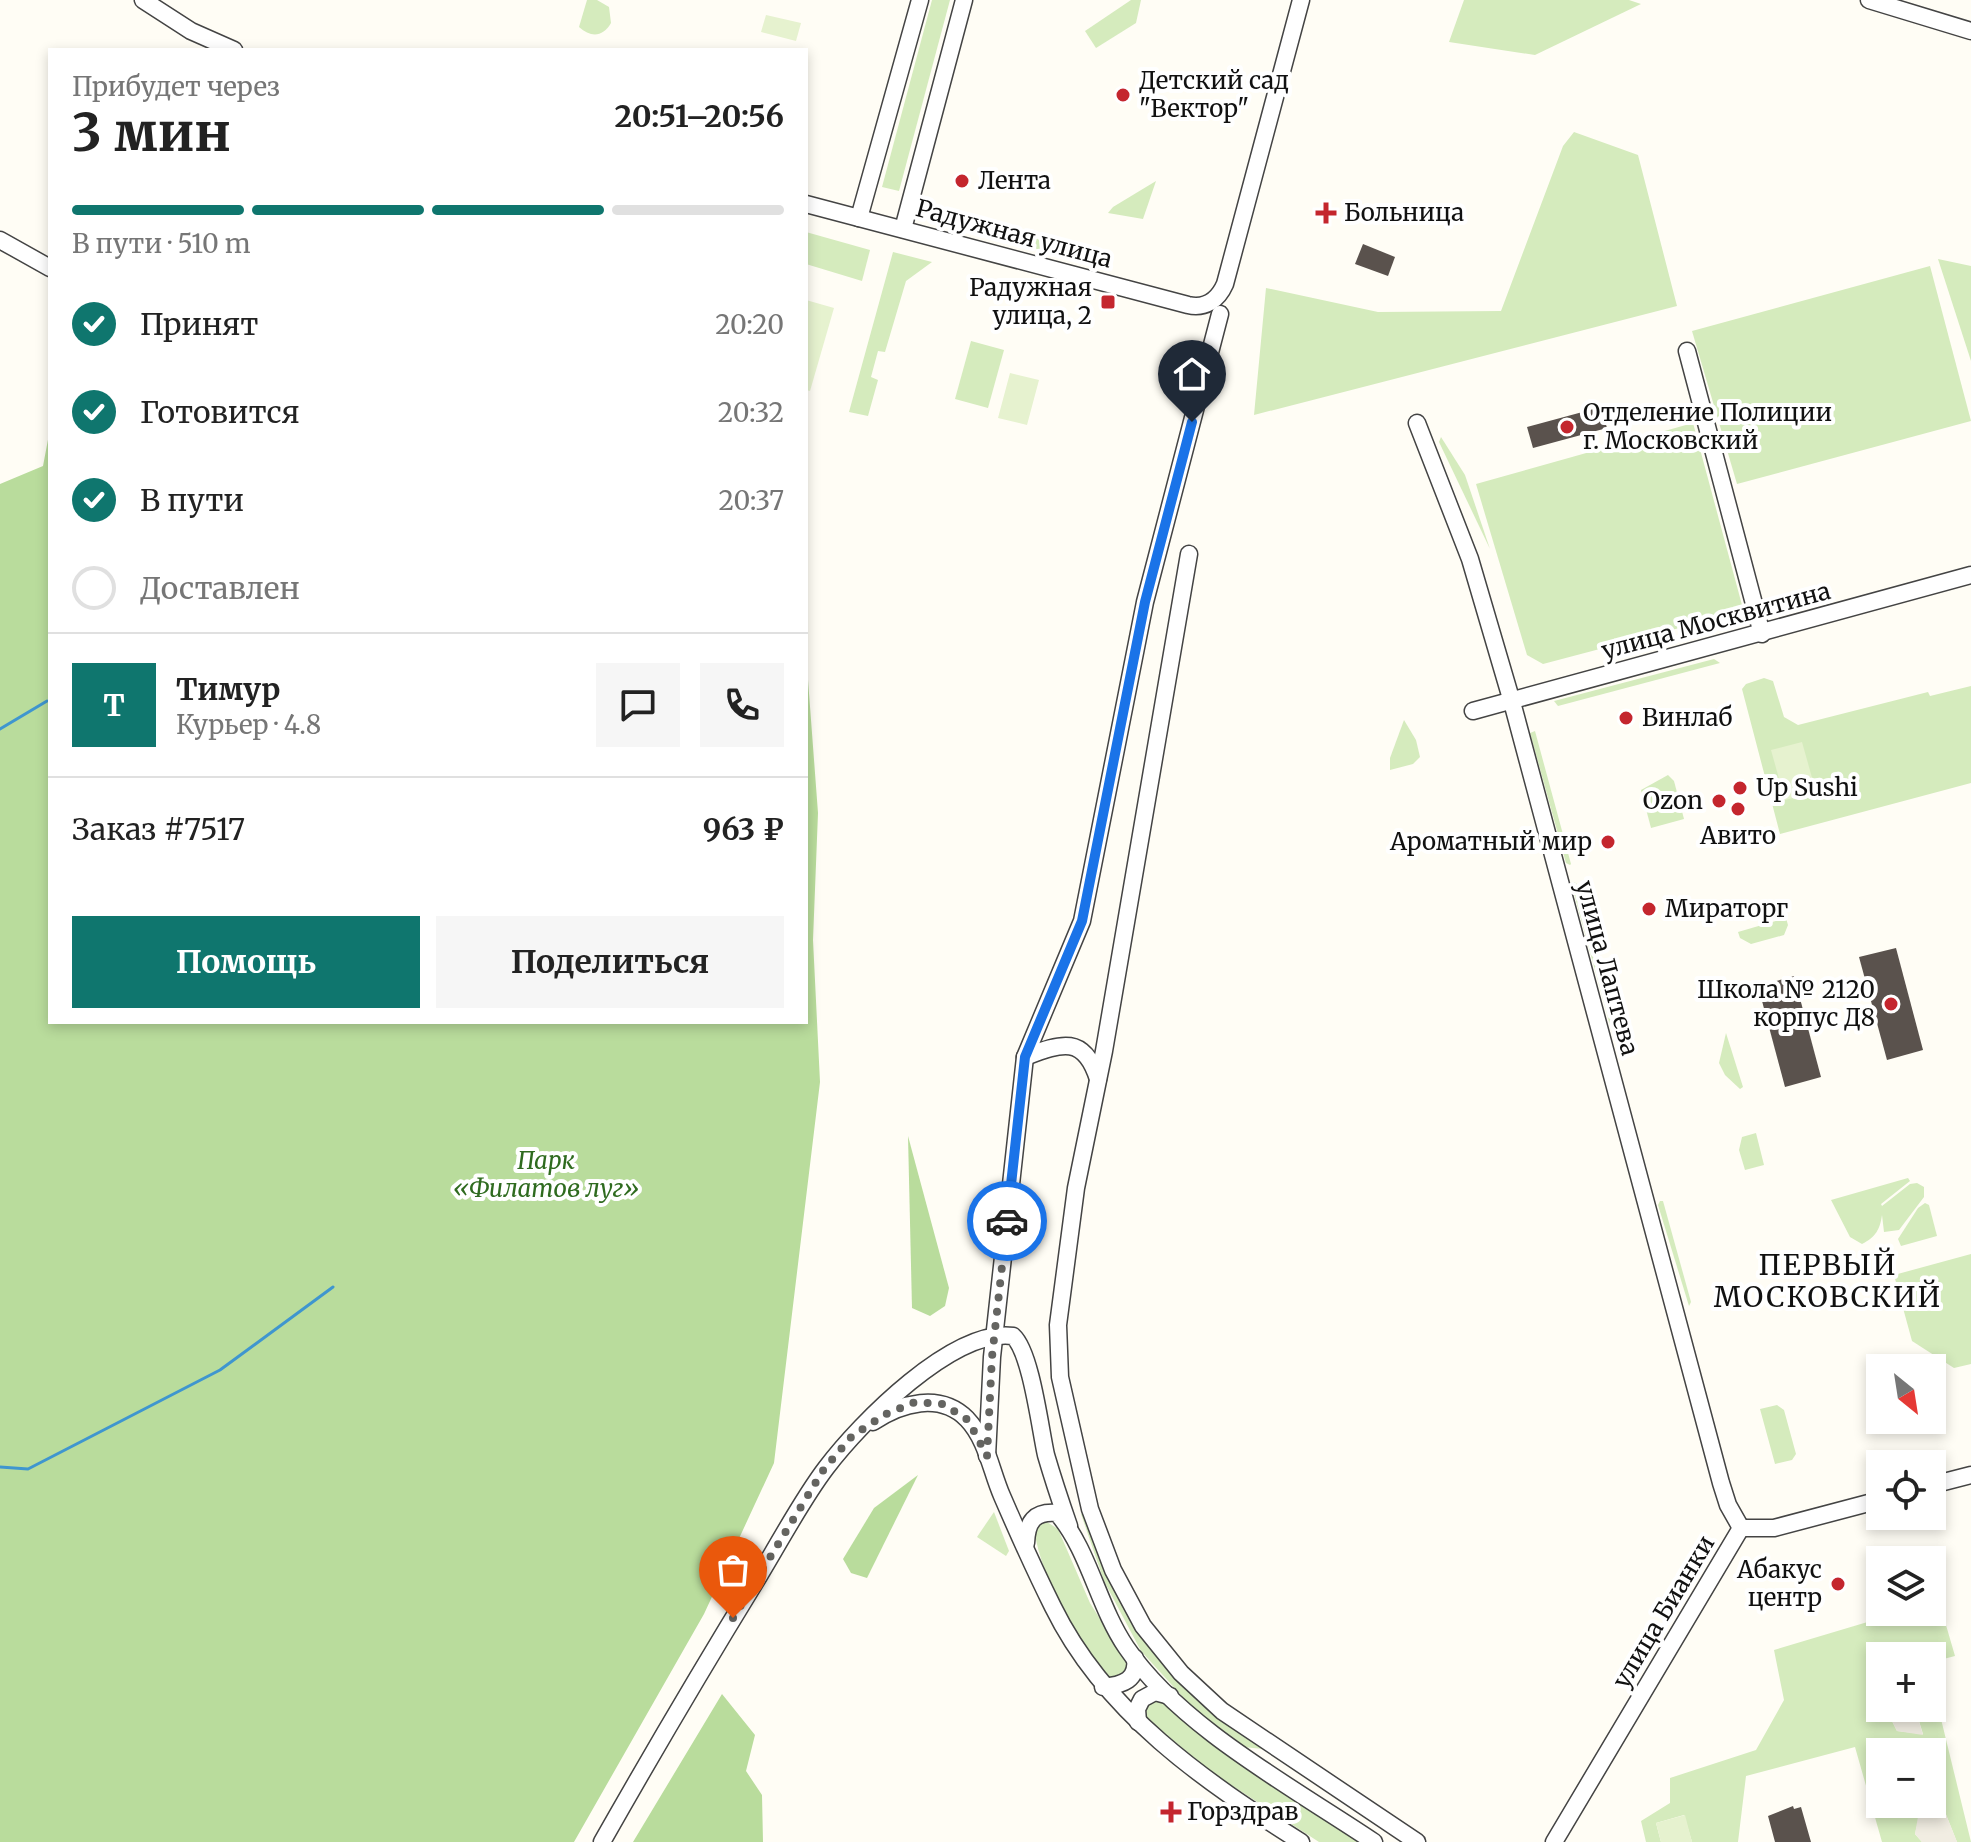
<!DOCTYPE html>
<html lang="ru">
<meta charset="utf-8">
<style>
:root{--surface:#fff;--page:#f6f6f6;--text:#222;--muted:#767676;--line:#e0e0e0;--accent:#0f766e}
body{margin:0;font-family:Merriweather,serif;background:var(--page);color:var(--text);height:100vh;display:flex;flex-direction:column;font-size:30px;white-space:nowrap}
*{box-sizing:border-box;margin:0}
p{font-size:26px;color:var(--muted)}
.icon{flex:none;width:44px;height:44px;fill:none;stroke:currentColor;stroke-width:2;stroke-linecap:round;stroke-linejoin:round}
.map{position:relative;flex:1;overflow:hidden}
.sheet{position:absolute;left:48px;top:48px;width:760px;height:976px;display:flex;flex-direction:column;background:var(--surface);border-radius:0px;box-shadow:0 4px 12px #0003}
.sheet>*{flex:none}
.needle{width:52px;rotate:150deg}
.fabs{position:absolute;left:1866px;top:1354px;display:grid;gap:16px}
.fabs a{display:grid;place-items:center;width:80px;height:80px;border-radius:0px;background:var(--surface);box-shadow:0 4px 12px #0003;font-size:40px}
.pin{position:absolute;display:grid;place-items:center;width:68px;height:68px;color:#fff;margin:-82px -34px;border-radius:50% 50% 50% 0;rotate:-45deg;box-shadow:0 0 8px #0007}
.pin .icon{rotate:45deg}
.courier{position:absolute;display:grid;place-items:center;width:80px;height:80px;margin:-40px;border:6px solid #1a73e8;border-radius:50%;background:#fff;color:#222;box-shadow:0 2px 10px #0007}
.summary em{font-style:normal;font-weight:700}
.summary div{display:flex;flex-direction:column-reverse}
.summary{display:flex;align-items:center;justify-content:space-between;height:136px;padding:0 24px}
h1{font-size:52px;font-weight:700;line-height:60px}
.bar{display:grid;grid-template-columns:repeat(4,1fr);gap:12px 8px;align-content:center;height:96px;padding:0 24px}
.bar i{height:10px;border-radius:6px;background:var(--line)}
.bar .active{background:var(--accent)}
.bar p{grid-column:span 4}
.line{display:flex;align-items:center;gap:20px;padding:0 24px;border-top:2px solid var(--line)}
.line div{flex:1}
.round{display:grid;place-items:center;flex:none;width:84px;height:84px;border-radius:0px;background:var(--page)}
ol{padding:0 24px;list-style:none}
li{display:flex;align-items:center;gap:24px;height:88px}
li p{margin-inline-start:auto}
li .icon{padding:8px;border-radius:50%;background:var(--accent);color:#fff;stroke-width:4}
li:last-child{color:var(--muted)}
li i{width:44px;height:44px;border:4px solid var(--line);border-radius:50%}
.primary-button{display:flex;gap:16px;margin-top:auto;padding:16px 24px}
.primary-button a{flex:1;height:92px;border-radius:0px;background:var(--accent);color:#fff;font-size:32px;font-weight:700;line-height:92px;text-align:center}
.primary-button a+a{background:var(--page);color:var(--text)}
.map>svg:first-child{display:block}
</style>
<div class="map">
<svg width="1971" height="1842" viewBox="0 0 1971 1842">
<rect width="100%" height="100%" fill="#fffdf5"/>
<g fill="#d5ebbd">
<path d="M587 0H597L609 7 611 23C603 37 591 38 579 27Z"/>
<polygon points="932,0 950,0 899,191 882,187"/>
<polygon points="1131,0 1141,0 1136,23 1096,48 1085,31"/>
<polygon points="1464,0 1629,0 1641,4 1535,55 1449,42"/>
<polygon points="1574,132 1638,155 1677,306 1254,415 1266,288 1378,312 1501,311 1563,146"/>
<polygon points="1156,181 1143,219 1108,213 1113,207"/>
<polygon points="956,213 1054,241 1051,254 982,229 953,228"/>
<polygon points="806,232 870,250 862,281 806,264"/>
<polygon points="893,252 932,262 906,281 885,352 878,351 871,377 878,380 868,416 849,412"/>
<polygon points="1938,259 1971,266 1971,361"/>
<polygon points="1930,266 1971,421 1737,484 1692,331"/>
<polygon points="971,341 1004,350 988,408 955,399"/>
<polygon points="1693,423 1742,605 1736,613 1543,664 1527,655 1476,484"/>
<polygon points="1441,437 1465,475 1490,549 1439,442"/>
<polygon points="1714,659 1720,663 1558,706 1554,701"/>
<polygon points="1764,678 1773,681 1784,717 1798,725 1928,692 1930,696 1971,686 1971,783 1780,834 1742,689 1746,684"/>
<polygon points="1404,720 1416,740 1420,757 1413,764 1390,770 1390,758"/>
<polygon points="1535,731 1571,864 1570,865 1566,863 1532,740 1530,733"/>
<polygon points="1668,775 1674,781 1684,819 1651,828 1641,790"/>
<polygon points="1574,882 1577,884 1615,1024 1610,1025 1572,886"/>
<polygon points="1786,918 1788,925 1784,935 1751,944 1740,938 1738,932"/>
<polygon points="1726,1033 1743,1087 1740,1089 1725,1075 1719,1063"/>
<polygon points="1756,1133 1764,1165 1745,1170 1739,1150 1742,1137"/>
<path d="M1908 1178 1910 1181 1881 1204 1882 1206 1910 1184 1917 1183 1924 1187V1197L1899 1230 1884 1232 1882 1215C1880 1229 1876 1237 1862 1244L1850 1237 1831 1200Z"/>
<polygon points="1660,1201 1663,1201 1691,1302 1689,1306 1658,1205"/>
<polygon points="1925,1203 1929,1205 1937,1236 1901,1246 1898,1239 1918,1208"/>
<polygon points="1971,1254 1971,1364 1954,1368 1912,1341 1894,1275"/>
<polygon points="1777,1405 1784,1410 1796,1454 1792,1460 1775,1464 1760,1409"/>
<polygon points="994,1512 1009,1551 1006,1556 977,1537"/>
<polygon points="1084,1513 1138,1628 1263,1749 1243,1747 1200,1716 1141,1651 1104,1581 1081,1514"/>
<path d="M1044 1520 1058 1529 1090 1603 1127 1662 1126 1672 1114 1679 1108 1678C1077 1635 1042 1583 1034 1529Z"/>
<polygon points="1939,1601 1955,1656 1932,1662 1932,1656 1880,1656 1880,1708 1892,1708 1889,1715 1897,1731 1923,1734 1915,1708 1932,1708 1932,1682 1971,1842 1957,1842 1941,1802 1932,1797 1932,1752 1880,1752 1880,1804 1922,1804 1915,1834 1922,1842 1882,1842 1855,1747 1746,1776 1738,1842 1692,1842 1684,1815 1656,1823 1661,1842 1646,1842 1641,1821 1670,1803 1670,1778 1756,1750 1784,1700 1774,1650 1901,1612 1932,1612 1932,1603"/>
<polygon points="1161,1699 1364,1842 1319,1842 1214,1774 1147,1719 1145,1714 1148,1705"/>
</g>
<g fill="#b9dc9c">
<polygon points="50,429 50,1022 806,1022 806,653 818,813 813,940 820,1082 774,1463 704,1614 574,1842 0,1842 0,484 43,466"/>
<polygon points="908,1136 949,1288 945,1306 930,1316 912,1308"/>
<polygon points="918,1475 867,1578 851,1573 843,1559 874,1508"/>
<polygon points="722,1694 755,1735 746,1771 762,1795 763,1842 633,1842"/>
</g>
<g fill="#e6f2cf">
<polygon points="766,15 801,23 796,41 761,32"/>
<polygon points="806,300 834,308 810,391 806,390"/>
<polygon points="1010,373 1039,380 1027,425 998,418"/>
<polygon points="1802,742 1816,792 1785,800 1771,750"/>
<polygon points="1685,1815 1692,1842 1661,1842 1656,1823"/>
</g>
<g fill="#f1ede2">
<polygon points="1892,1708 1915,1708 1923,1735 1897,1731 1889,1715"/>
<polygon points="1932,1797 1941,1802 1957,1842 1922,1842 1915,1834 1920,1805 1932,1804"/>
</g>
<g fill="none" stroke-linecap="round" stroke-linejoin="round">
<g stroke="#3f96cf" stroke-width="3">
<polyline points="0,729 47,701"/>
<polyline points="0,1467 28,1469 220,1370 333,1287"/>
</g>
</g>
<g fill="#5a524d">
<polygon points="1363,244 1395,257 1388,276 1355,264"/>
<polygon points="1601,407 1607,428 1533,448 1527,427"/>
<polygon points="1896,948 1923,1050 1887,1060 1859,957"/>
<polygon points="1794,976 1821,1077 1785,1087 1758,986"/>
<polygon points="1793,1806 1794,1809 1801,1807 1811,1842 1775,1842 1768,1816"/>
</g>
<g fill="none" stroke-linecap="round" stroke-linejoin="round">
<g stroke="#444" stroke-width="19">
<g id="minor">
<polyline points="143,0 191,31 234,50"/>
<polyline points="1869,0 1971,31"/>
<path d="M806 204 1188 305C1205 309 1218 300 1225 284L1301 0"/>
<polyline points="859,218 920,0"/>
<polyline points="903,229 964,0"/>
<polyline points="0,240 50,268"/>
<polyline points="1687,351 1762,634"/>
<polyline points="1417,423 1470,559 1512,702 1721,1483 1728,1505 1741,1528"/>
<polyline points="1189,554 1104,1051 1076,1188 1058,1325 1060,1377 1090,1509 1113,1570 1143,1626 1181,1673 1222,1711 1417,1842"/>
<polyline points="1473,711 1971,575"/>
<path d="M1025 1057C1062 1043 1084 1035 1098 1079"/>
<path d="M873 1422C901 1403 940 1392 967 1419 987 1440 991 1471 1002 1496 1018 1533 1035 1571 1053 1607 1105 1713 1204 1781 1301 1842"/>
<polyline points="987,1456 992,1357 1025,1057 1082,921 1145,602 1220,314"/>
<polyline points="1932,1485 1971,1475"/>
<polyline points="1741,1528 1774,1528 1880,1500"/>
<path d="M1026 1543C1027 1522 1034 1511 1057 1513 1089 1550 1098 1606 1126 1647 1180 1727 1294 1788 1374 1842"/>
<path d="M1103 1687C1123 1685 1138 1680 1135 1658"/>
<polyline points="1138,1722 1137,1709 1142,1699 1155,1692 1170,1696"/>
<path d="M602 1842C653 1752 705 1664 759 1576 781 1540 801 1501 826 1468 860 1423 953 1328 1013 1336 1031 1352 1040 1428 1046 1455 1053 1479 1061 1503 1069 1526"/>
<polyline points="1554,1842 1741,1528"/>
</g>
</g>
<use href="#minor" stroke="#fff" stroke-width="16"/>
</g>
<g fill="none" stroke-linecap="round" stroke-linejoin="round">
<polyline stroke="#646461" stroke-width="8" stroke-dasharray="0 14.4" points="733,1618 824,1469 852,1436 886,1414 915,1402 943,1404 968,1420 987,1456 992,1357 1007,1221"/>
<polyline stroke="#1a73e8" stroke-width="10" points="1007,1221 1025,1057 1082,921 1145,602 1192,422"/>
</g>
<g fill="#c4262e" stroke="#fff" stroke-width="3">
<circle cx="1123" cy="95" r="8"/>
<circle cx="962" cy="181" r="8"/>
<path d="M1322 201h8v8h8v8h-8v8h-8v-8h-8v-8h8z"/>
<rect x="1100" y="294" width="16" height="16" rx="4"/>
<circle cx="1567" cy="427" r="8"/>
<circle cx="1626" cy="718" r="8"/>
<circle cx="1740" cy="788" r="8"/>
<circle cx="1719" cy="801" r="8"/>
<circle cx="1738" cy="809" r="8"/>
<circle cx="1608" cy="842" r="8"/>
<circle cx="1649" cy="909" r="8"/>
<circle cx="1891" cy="1004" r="8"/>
<circle cx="1838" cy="1584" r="8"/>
<path d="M1167 1800h8v8h8v8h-8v8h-8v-8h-8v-8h8z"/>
</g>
<g text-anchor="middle" stroke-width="8" stroke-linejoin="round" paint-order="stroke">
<g font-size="24" fill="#111" stroke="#fff" text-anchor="start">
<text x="1139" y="89">Детский сад<tspan x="1139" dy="28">"Вектор"</tspan></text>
<text x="978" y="189">Лента</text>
<text x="1344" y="221">Больница</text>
<text x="1092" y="296" text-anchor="end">Радужная<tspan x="1092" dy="28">улица, 2</tspan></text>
<text x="1583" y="421">Отделение Полиции<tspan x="1583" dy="28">г. Московский</tspan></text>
<text x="1642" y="726">Винлаб</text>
<text x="1756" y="796">Up Sushi</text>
<text x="1703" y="809" text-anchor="end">Ozon</text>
<text x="1738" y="844" text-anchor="middle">Авито</text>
<text x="1592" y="850" text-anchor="end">Ароматный мир</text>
<text x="1665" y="917">Мираторг</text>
<text x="1875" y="998" text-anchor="end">Школа № 2120<tspan x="1875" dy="28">корпус Д8</tspan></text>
<text x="1822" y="1578" text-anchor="end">Абакус<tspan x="1822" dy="28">центр</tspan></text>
<text x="1187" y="1820">Горздрав</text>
</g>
<g font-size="24" fill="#111" stroke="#fff">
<text transform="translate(1014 234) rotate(15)" y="8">Радужная улица</text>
<text transform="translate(1716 621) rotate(-15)" y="8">улица Москвитина</text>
<text transform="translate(1607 968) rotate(75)" y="8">улица Лаптева</text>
<text transform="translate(1664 1612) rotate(-59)" y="8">улица Бианки</text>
</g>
<g font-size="24" font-style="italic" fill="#2f6b1f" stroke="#fff">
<text x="546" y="1169">Парк<tspan x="546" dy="28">«Филатов луг»</tspan></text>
</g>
<g font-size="28" letter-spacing="2" fill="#111" stroke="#fff">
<text x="1828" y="1275">ПЕРВЫЙ<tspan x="1828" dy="32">МОСКОВСКИЙ</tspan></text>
</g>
</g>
</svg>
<div class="fabs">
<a><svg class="needle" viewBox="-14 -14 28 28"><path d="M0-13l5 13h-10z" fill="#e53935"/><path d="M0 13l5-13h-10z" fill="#767676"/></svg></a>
<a><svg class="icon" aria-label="locate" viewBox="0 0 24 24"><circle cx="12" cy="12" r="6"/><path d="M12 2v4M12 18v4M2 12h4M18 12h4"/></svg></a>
<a><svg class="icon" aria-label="layers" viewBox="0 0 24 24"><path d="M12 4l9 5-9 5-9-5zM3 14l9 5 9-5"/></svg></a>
<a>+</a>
<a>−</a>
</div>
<div class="pin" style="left:733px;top:1618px;background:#ea580c"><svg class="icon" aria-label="bag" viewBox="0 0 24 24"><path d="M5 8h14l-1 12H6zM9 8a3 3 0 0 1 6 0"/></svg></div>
<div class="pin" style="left:1192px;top:422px;background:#1f2937"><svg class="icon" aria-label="home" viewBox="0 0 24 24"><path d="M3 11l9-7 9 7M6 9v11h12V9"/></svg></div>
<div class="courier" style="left:1007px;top:1221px"><svg class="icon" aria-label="car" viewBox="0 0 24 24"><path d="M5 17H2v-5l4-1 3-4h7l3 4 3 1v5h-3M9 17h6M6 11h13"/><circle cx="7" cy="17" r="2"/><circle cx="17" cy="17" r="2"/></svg></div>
<section class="sheet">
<div class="summary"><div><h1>3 мин</h1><p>Прибудет через</p></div><em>20:51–20:56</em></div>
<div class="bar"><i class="active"></i><i class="active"></i><i class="active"></i><i></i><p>В пути · 510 m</p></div>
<ol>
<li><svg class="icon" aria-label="check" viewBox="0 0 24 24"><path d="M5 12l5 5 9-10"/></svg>Принят<p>20:20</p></li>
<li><svg class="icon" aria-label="check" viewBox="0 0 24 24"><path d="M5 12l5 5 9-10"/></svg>Готовится<p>20:32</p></li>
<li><svg class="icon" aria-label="check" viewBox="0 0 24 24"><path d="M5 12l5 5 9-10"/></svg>В пути<p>20:37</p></li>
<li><i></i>Доставлен</li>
</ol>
<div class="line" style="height:144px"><b class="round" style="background:var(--accent);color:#fff">Т</b><div><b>Тимур</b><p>Курьер · 4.8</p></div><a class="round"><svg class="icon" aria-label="chat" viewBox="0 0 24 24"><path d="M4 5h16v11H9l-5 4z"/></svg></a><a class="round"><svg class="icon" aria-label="phone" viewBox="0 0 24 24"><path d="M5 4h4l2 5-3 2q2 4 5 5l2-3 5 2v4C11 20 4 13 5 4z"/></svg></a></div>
<div class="line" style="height:104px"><div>Заказ #7517</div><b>963 ₽</b></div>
<div class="primary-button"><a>Помощь</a><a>Поделиться</a></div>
</section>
</div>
